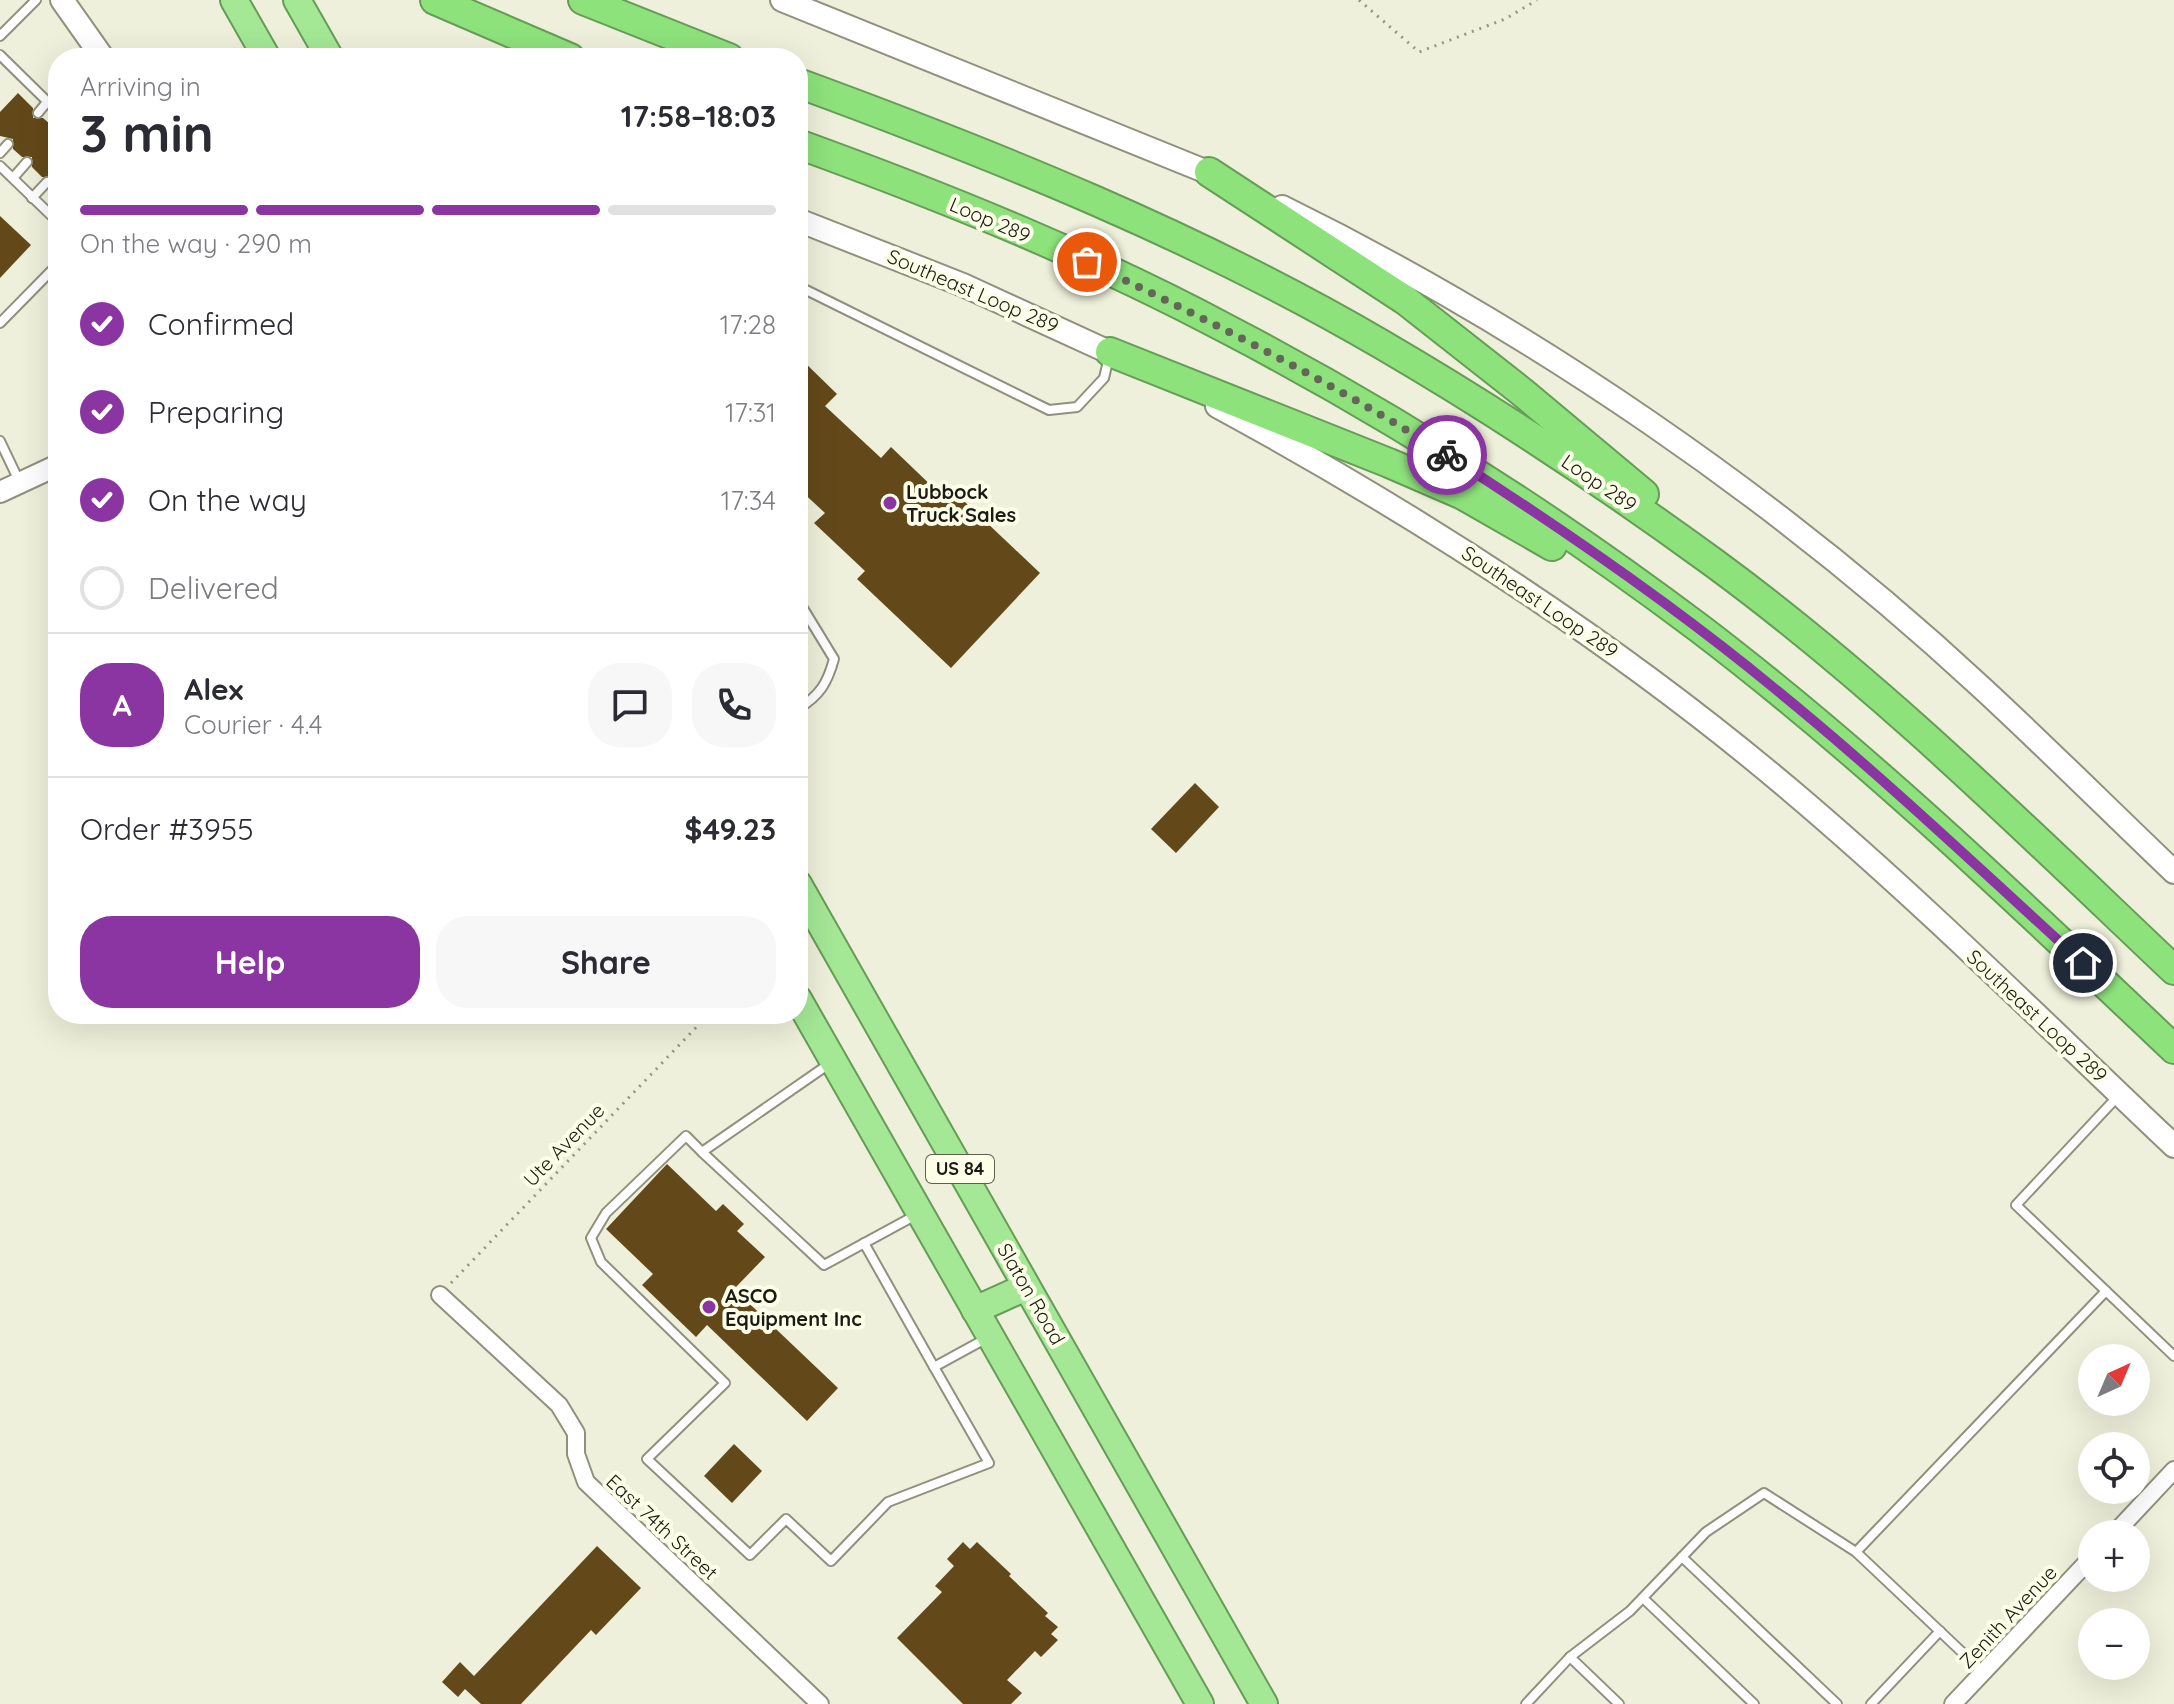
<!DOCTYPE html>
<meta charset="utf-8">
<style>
:root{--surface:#fff;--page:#f7f7f7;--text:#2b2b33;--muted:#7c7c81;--line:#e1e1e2;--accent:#8b35a2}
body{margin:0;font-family:Quicksand,sans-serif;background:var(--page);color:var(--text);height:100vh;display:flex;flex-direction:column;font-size:30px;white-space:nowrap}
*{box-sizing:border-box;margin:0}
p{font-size:26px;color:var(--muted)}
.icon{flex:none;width:44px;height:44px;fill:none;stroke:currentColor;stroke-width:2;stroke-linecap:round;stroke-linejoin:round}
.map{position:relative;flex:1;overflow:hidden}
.drawer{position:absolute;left:48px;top:48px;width:760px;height:976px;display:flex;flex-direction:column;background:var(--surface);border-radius:32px;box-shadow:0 8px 32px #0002}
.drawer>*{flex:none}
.needle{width:52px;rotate:44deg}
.buttons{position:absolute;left:2078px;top:1344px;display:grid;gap:16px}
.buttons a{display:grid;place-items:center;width:72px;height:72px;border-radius:50%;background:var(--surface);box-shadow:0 8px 32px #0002;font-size:40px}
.pin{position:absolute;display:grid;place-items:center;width:68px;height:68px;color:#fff;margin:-34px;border:4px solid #fff;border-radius:50%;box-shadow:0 2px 8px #0007}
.courier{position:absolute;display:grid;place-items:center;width:80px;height:80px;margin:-40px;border:6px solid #8b35a2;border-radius:50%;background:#fff;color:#222;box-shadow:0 2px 10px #0007}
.headline em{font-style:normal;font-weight:700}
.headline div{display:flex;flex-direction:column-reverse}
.headline{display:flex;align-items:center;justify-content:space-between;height:136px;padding:0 32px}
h1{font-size:52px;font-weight:700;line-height:60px}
.bar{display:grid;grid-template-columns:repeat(4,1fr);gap:12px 8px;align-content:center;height:96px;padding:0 32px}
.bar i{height:10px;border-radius:6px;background:var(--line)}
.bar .active{background:var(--accent)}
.bar p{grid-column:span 4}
.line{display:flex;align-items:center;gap:20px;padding:0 32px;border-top:2px solid var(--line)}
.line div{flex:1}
.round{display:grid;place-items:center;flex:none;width:84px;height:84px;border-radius:32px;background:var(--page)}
ol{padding:0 32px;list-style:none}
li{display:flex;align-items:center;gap:24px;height:88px}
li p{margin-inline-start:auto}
li .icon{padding:8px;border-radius:50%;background:var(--accent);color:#fff;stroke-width:4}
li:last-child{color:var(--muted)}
li i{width:44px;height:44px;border:4px solid var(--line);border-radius:50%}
.action{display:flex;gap:16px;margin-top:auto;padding:16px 32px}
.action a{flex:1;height:92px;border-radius:32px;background:var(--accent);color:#fff;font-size:32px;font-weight:700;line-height:92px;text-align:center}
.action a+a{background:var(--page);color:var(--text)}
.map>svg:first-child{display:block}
</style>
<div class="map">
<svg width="2174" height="1704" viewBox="0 0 2174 1704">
<rect width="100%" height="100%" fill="#eff0db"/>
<g fill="#63491a">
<polygon points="18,93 33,108 33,118 43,118 51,125 51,134 58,137 58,192 52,186 52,178 42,177 32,167 32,157 22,157 13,149 13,139 0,136 0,112"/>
<polygon points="0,216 31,245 0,278"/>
<polygon points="798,356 837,394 825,406 881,458 891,447 939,493 947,485 1040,573 951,668 857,579 865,571 814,523 825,513 798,488"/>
<polygon points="1195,783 1219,807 1176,853 1151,829"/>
<polygon points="667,1164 716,1211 723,1204 744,1224 737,1231 765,1257 734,1289 838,1388 807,1421 707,1325 696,1337 642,1285 653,1274 606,1229"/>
<polygon points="734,1444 762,1471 732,1503 704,1476"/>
<polygon points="963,1542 970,1549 977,1542 1011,1574 1009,1576 1048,1613 1045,1616 1058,1627 1051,1634 1058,1640 1041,1657 1035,1651 1007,1680 1022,1693 1011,1704 963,1704 897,1638 942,1592 935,1586 954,1566 947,1559"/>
<polygon points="597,1546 641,1588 596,1635 591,1630 521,1704 481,1704 465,1689 458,1697 442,1682 460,1662 474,1676"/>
</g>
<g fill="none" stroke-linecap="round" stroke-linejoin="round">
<g stroke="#90917d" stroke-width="12">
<g id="service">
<polyline points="0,36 36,0"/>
<polyline points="0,55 58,112"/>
<polyline points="38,113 47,102"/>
<polyline points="56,130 58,128"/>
<polyline points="0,153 8,144"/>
<polyline points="0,166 58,222"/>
<polyline points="13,178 27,162"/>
<polyline points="32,198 47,182"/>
<polyline points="798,286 1049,410 1077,407 1104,378 1109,357"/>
<polyline points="0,323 58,264"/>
<polyline points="0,441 20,483"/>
<path d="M798 600 834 659C827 684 820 695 798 709"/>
<polyline points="829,1064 702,1152 686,1136 606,1213 591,1238 601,1262 725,1383 647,1459 750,1555 786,1519 831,1561 888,1502 989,1463 934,1367 987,1338"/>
<polyline points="2119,1095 2016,1205 2174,1356"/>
<polyline points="702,1152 824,1265 916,1215"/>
<polyline points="864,1243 934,1367"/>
<polyline points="1682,1557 1837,1704"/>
<polyline points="1643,1598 1754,1704"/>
<polyline points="1570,1657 1619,1704"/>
<polyline points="1983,1672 1856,1552 2106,1291"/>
<polyline points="1526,1704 1570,1657 1630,1611 1706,1532 1764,1493 1856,1552"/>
<polyline points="1871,1704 1940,1631"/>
</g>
</g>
<g stroke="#90917d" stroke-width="20">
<g id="minor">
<polyline points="440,1295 559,1405 576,1433 576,1454 586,1482 820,1704"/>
<polyline points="2114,1534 2174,1470"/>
<polyline points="1953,1704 2092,1557"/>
</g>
</g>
<g stroke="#90917d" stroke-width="24">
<polyline id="tertiary" points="0,492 58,465"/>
</g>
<g stroke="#90917d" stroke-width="26">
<g id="secondary">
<polyline points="62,0 103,58"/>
<polyline points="782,0 1222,178"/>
<path d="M1282 207C1531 329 1779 499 1982 688 2047 748 2110 811 2174 872"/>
<polyline points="798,220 963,285 1122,358"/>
<path d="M1217 406C1419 516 1613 640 1789 789 1923 902 2047 1026 2174 1146"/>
</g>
</g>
<g stroke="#669c57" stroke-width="30">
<g id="trunk">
<polyline points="234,0 267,58"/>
<polyline points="297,0 330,58"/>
<polyline points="798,884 1264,1704"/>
<polyline points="798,999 1200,1704"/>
<polyline points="975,1310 1026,1287"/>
</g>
</g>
<g stroke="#669c57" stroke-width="32">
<g id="motorway">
<polyline points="435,0 570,58"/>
<polyline points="583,0 729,58"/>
<path d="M798 83C997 156 1198 237 1381 344 1496 411 1607 485 1714 563 1879 684 2026 830 2174 970"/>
<path d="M798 144C944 197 1090 256 1227 329 1392 415 1550 516 1699 628 1866 755 2022 905 2174 1049"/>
<polyline points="1209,172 1405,300 1522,392 1644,494"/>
<polyline points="1110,352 1389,463 1463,495 1552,546"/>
</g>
</g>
<g stroke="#959686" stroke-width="3" stroke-dasharray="2 6" stroke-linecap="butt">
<polyline points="1359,0 1419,52 1505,19 1537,0"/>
<polyline points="451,1283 709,1014"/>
</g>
<use href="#service" stroke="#fff" stroke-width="8"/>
<use href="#minor" stroke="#fff" stroke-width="16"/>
<use href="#tertiary" stroke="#fff" stroke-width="20"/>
<use href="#secondary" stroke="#fff" stroke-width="22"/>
<use href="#trunk" stroke="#a4e896" stroke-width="26"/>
<use href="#motorway" stroke="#8ee27c" stroke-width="28"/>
</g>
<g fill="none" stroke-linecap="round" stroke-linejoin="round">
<path stroke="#656659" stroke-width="8" stroke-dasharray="0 14.4" d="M1087 262C1211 321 1331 382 1447 455"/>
<path stroke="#8b35a2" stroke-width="10" d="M1447 455C1560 527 1671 603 1774 688 1881 775 1981 870 2083 963"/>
</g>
<g fill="#8b35a2" stroke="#fcfee8" stroke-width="3">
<circle cx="890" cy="503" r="8"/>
<circle cx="709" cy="1307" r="8"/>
</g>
<g text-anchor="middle" stroke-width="8" stroke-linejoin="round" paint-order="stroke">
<rect fill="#fcfee8" stroke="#5e5f53" stroke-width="2" x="926" y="1155" width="68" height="28" rx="6"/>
<g font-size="18" font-weight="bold" fill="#1b1b13">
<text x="960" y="1175">US 84</text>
</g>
<g font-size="20" fill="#1b1b13" stroke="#fcfee8">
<text transform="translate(990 220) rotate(23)" y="7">Loop 289</text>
<text transform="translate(973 291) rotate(23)" y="7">Southeast Loop 289</text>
<text transform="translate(1599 483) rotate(34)" y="7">Loop 289</text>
<text transform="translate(1540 602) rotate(34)" y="7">Southeast Loop 289</text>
<text transform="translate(2037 1016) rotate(43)" y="7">Southeast Loop 289</text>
<text transform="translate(564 1145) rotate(-46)" y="7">Ute Avenue</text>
<text transform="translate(1031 1294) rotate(60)" y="7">Slaton Road</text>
<text transform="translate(662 1527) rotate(43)" y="7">East 74th Street</text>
<text transform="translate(2008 1617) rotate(-47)" y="7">Zenith Avenue</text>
</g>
<g font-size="20" font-weight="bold" fill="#1b1b13" stroke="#fcfee8" text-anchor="start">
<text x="906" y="499">Lubbock<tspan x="906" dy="23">Truck Sales</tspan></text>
<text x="725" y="1303">ASCO<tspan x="725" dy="23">Equipment Inc</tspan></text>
</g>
</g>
</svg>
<div class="buttons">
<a><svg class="needle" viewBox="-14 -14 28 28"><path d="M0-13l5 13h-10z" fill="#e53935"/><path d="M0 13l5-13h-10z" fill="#7c7c81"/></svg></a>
<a><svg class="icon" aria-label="locate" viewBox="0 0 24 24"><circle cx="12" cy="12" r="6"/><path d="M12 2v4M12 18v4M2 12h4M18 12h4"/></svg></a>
<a>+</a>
<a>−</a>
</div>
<div class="pin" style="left:1087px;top:262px;background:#ea580c"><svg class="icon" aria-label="bag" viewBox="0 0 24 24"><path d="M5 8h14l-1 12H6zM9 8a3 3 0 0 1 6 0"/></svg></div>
<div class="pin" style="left:2083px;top:963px;background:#1f2937"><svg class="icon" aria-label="home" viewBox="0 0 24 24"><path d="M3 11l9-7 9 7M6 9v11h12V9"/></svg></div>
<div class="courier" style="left:1447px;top:455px"><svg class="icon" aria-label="bike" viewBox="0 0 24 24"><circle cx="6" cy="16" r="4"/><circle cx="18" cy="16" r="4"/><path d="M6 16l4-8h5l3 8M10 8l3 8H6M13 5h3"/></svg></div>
<section class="drawer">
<div class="headline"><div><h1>3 min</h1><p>Arriving in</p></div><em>17:58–18:03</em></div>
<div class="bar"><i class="active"></i><i class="active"></i><i class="active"></i><i></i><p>On the way · 290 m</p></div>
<ol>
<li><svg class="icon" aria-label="check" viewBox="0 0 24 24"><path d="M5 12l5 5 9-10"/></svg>Confirmed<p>17:28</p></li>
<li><svg class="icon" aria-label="check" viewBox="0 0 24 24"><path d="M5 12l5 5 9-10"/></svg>Preparing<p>17:31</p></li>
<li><svg class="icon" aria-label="check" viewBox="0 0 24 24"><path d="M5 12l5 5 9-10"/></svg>On the way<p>17:34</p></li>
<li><i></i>Delivered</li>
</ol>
<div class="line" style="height:144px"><b class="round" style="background:var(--accent);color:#fff">A</b><div><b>Alex</b><p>Courier · 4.4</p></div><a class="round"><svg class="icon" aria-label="chat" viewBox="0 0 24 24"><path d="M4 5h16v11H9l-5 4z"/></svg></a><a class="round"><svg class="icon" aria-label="phone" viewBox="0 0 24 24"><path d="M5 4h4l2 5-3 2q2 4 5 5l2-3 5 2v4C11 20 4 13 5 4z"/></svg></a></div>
<div class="line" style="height:104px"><div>Order #3955</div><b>$49.23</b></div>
<div class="action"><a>Help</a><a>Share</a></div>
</section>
</div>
